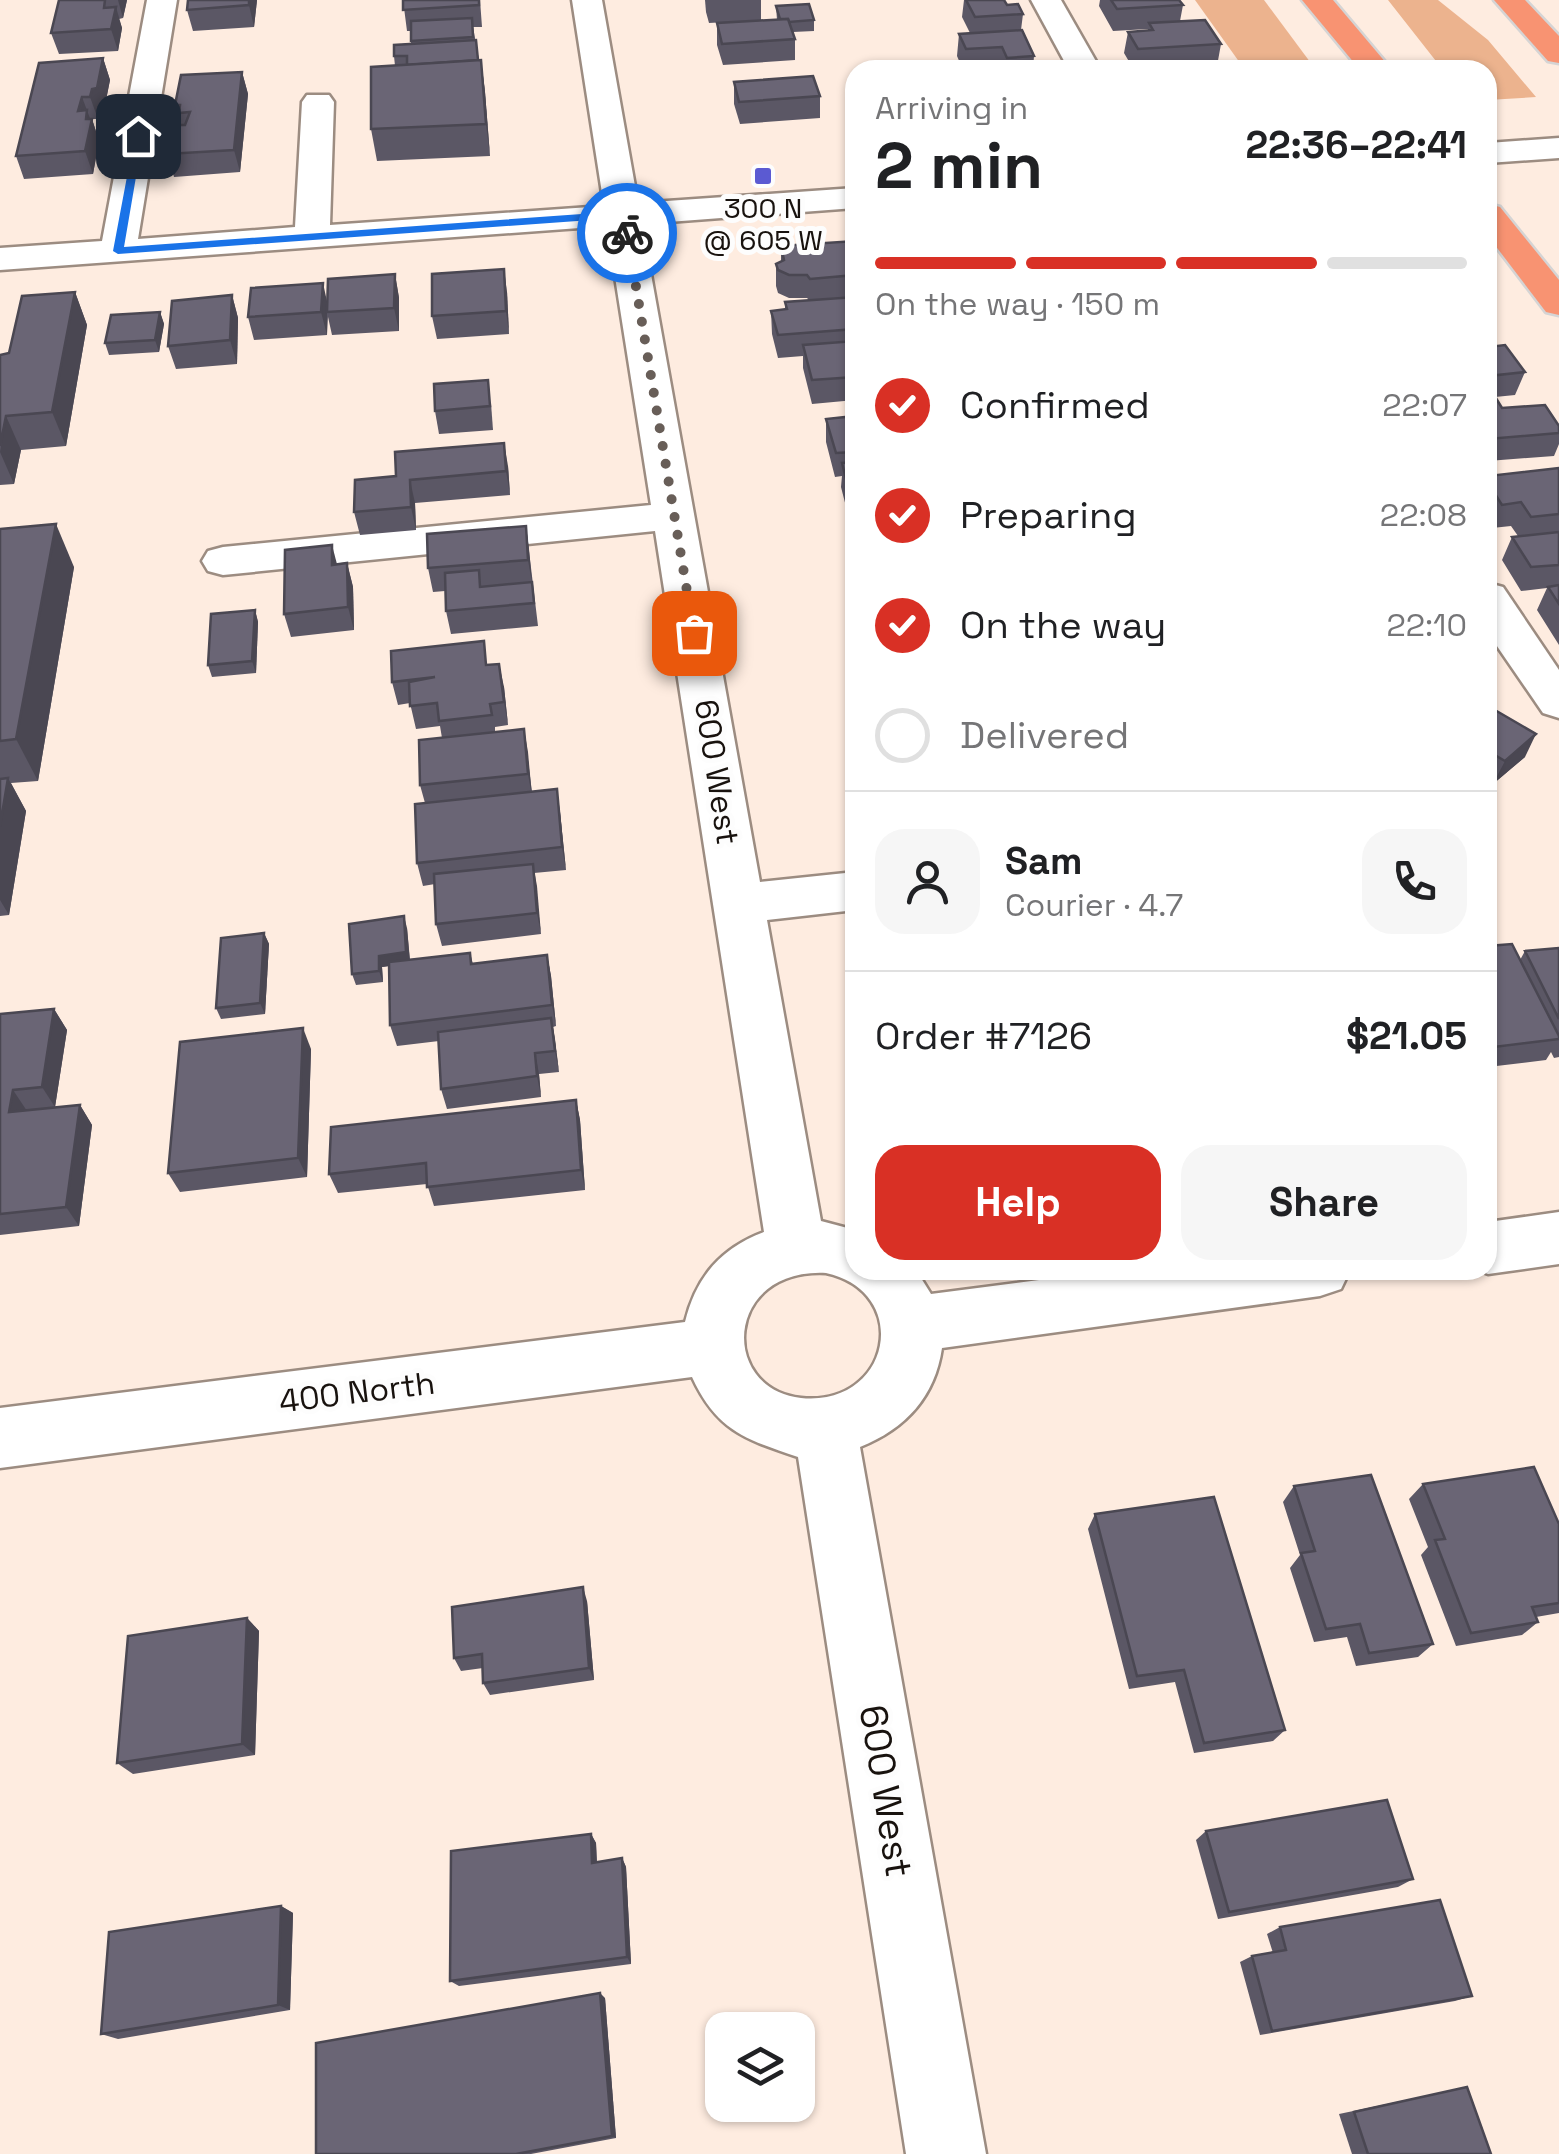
<!DOCTYPE html>
<meta charset="utf-8">
<style>
:root{--surface:#fff;--page:#f6f6f6;--text:#202124;--muted:#757577;--line:#e0e0e0;--accent:#d93025}
body{margin:0;font-family:"Space Grotesk",sans-serif;background:var(--page);color:var(--text);height:100vh;display:flex;flex-direction:column;font-size:38px;white-space:nowrap}
*{box-sizing:border-box;margin:0}
p{font-size:32px;color:var(--muted)}
.icon{flex:none;width:55px;height:55px;fill:none;stroke:currentColor;stroke-width:2;stroke-linecap:round;stroke-linejoin:round}
.map{position:relative;flex:1;overflow:hidden}
.side{position:absolute;left:845px;top:60px;width:652px;height:1220px;display:flex;flex-direction:column;background:var(--surface);border-radius:30px;box-shadow:0 2px 8px #0004}
.side>*{flex:none}
.tools{position:absolute;left:705px;top:2012px;display:grid;gap:20px}
.tools a{display:grid;place-items:center;width:110px;height:110px;border-radius:20px;background:var(--surface);box-shadow:0 2px 8px #0004;font-size:50px}
.pin{position:absolute;display:grid;place-items:center;width:85px;height:85px;color:#fff;margin:-42px;border-radius:20px;box-shadow:0 5px 15px #0006}
.courier{position:absolute;display:grid;place-items:center;width:100px;height:100px;margin:-50px;border:8px solid #1a73e8;border-radius:50%;background:#fff;color:#222;box-shadow:0 2px 12px #0007}
.summary em{font-style:normal;font-weight:700}
.summary div{display:flex;flex-direction:column-reverse}
.summary{display:flex;align-items:center;justify-content:space-between;height:170px;padding:0 30px}
h1{font-size:65px;font-weight:700;line-height:75px}
.bar{display:grid;grid-template-columns:repeat(4,1fr);gap:15px 10px;align-content:center;height:120px;padding:0 30px}
.bar i{height:12px;border-radius:8px;background:var(--line)}
.bar .current{background:var(--accent)}
.bar p{grid-column:span 4}
.line{display:flex;align-items:center;gap:25px;padding:0 30px;border-top:2px solid var(--line)}
.line div{flex:1}
.round{display:grid;place-items:center;flex:none;width:105px;height:105px;border-radius:30px;background:var(--page)}
ol{padding:0 30px;list-style:none}
li{display:flex;align-items:center;gap:30px;height:110px}
li p{margin-inline-start:auto}
li .icon{padding:10px;border-radius:50%;background:var(--accent);color:#fff;stroke-width:4}
li:last-child{color:var(--muted)}
li i{width:55px;height:55px;border:5px solid var(--line);border-radius:50%}
.button{display:flex;gap:20px;margin-top:auto;padding:20px 30px}
.button a{flex:1;height:115px;border-radius:30px;background:var(--accent);color:#fff;font-size:40px;font-weight:700;line-height:115px;text-align:center}
.button a+a{background:var(--page);color:var(--text)}
.map>svg:first-child{display:block}
</style>
<div class="map">
<svg width="1559" height="2154" viewBox="0 0 1559 2154">
<rect width="100%" height="100%" fill="#feece0"/>
<g fill="#ecb38e">
<polygon points="1195,0 1264,0 1316,70 1245,70"/>
<polygon points="1388,0 1438,0 1488,40 1536,97 1488,100 1488,70 1443,70"/>
</g>
<g fill="none" stroke-linecap="round" stroke-linejoin="round">
<g stroke="#9c8c81" stroke-width="5">
<g id="minor">
<path d="M147 0H177L138 239 295 227 302 102 307 95H329L334 102 330 225 604 206 572 0H602L638 203 855 188V208L642 224 760 882 855 872V910L767 920 821 1221 855 1230V1270H916L931 1294 1116 1270H1350L1341 1289 1320 1296 942 1348C935 1397 905 1429 860 1447L986 2154H906L798 1457C745 1439 717 1431 692 1377L0 1468V1408L685 1322C696 1277 721 1248 764 1232L655 531 223 575 208 571 202 561 208 551 223 547 651 505 607 226 0 270V248L102 241ZM826 1273C913 1292 891 1407 801 1398 719 1389 724 1268 826 1273Z"/>
<polygon points="1031,0 1061,0 1101,70 1069,70"/>
<polygon points="1559,138 1559,158 1488,163 1488,143"/>
<polygon points="1488,583 1503,587 1559,670 1559,718 1543,713 1488,633"/>
<polygon points="1559,1212 1559,1264 1488,1274 1477,1270 1488,1270 1488,1222"/>
</g>
</g>
<g stroke="#d5d4d4" stroke-width="5">
<g id="highway">
<polygon points="1302,0 1333,0 1392,70 1360,70"/>
<polygon points="1494,0 1525,0 1559,36 1559,63 1548,61"/>
<polygon points="1488,204 1500,207 1559,280 1559,315 1546,312 1488,236"/>
</g>
</g>
<use href="#minor" fill="#fff" fill-rule="evenodd"/>
<use href="#highway" fill="#f89372" fill-rule="evenodd"/>
</g>
<g fill="#5b5765">
<polygon points="59,0 127,0 123,18 119,19 122,28 118,51 59,54 51,33"/>
<polygon points="257,0 254,27 193,31 187,10"/>
<polygon points="403,0 480,0 482,27 473,27 479,60 481,60 485,92 490,156 377,161 371,129 395,66 394,56 411,44 411,31 407,31"/>
<polygon points="705,0 761,0 761,20 709,23 706,12"/>
<polygon points="964,0 1004,0 1007,5 1023,14 1021,30 1034,56 1033,70 963,70 957,56 959,34 970,33 962,17"/>
<polygon points="1100,0 1179,0 1183,5 1180,21 1221,44 1217,66 1199,67 1202,70 1134,70 1124,53 1128,32 1148,30 1148,29 1113,31 1099,6"/>
<polygon points="776,6 814,20 814,31 793,32 795,39 795,60 723,65 717,45 717,23 777,20"/>
<polygon points="103,58 110,80 104,110 99,111 98,119 92,119 99,141 93,174 24,179 16,156"/>
<polygon points="242,72 248,94 240,172 174,177 167,154 180,125 175,105"/>
<polygon points="734,82 820,96 820,118 740,124 734,104"/>
<polygon points="855,241 855,400 812,404 803,368 803,356 778,358 772,334 771,311 785,309 785,302 809,300 807,298 789,298 778,293 776,286 776,264 781,261 781,246"/>
<polygon points="395,274 399,298 399,331 332,335 328,317 327,335 254,340 248,317 327,301"/>
<polygon points="75,292 87,325 66,446 21,450 14,484 0,485 0,355 9,353"/>
<polygon points="507,292 509,334 437,339 432,316"/>
<polygon points="232,295 238,318 237,364 176,369 168,346"/>
<polygon points="160,312 164,324 159,352 109,355 105,343"/>
<polygon points="1488,347 1525,372 1515,395 1495,397 1502,408 1559,426 1559,444 1554,456 1488,461"/>
<polygon points="491,403 493,430 439,434 435,411"/>
<polygon points="855,416 855,534 853,534 841,487 842,476 835,477 826,442 826,419"/>
<polygon points="508,466 510,495 415,503 416,530 360,535 354,512 355,480"/>
<polygon points="1559,468 1559,645 1537,610 1547,588 1521,591 1502,560 1512,537 1518,536 1511,526 1492,528 1488,521 1488,476"/>
<polygon points="526,526 538,626 451,634 446,611 445,591 433,592 428,568"/>
<polygon points="0,529 74,567 38,781 11,783 26,811 9,915 0,916"/>
<polygon points="347,563 353,587 354,630 291,637 284,614 337,564"/>
<polygon points="255,610 258,622 256,673 212,677 208,665"/>
<polygon points="488,665 504,687 508,725 495,727 495,732 524,729 532,792 560,812 566,870 534,873 541,934 442,946 436,924 435,884 423,886 417,863 425,803 420,785 442,738 440,726 416,729 410,703 398,705 392,682"/>
<polygon points="1488,706 1525,757 1493,784 1488,781"/>
<polygon points="407,928 410,960 470,953 473,964 547,955 551,976 556,1026 553,1027 559,1072 539,1074 541,1097 447,1109 441,1089 439,1041 397,1046 390,1025 389,966 382,967 383,982 356,985 352,974"/>
<polygon points="264,933 269,944 265,1014 221,1019 216,1008"/>
<polygon points="1488,946 1520,960 1525,951 1559,948 1559,1057 1554,1058 1551,1052 1546,1060 1488,1067"/>
<polygon points="54,1009 67,1030 55,1107 80,1105 92,1125 79,1226 0,1235 0,1014"/>
<polygon points="311,1049 307,1177 180,1192 168,1173"/>
<polygon points="576,1100 580,1120 585,1190 434,1206 427,1184 338,1193 329,1174"/>
<polygon points="1423,1484 1559,1524 1559,1613 1536,1617 1538,1622 1522,1635 1456,1646 1421,1555 1428,1547 1409,1499"/>
<polygon points="1294,1486 1433,1644 1418,1657 1356,1666 1347,1637 1314,1642 1290,1568 1300,1555 1283,1502"/>
<polygon points="1095,1514 1285,1730 1273,1741 1194,1753 1175,1682 1129,1689 1088,1529"/>
<polygon points="587,1601 594,1680 490,1695 483,1683 483,1668 461,1671 454,1658"/>
<polygon points="247,1618 259,1631 255,1755 133,1774 117,1763"/>
<polygon points="1206,1831 1413,1879 1398,1887 1218,1919 1196,1840"/>
<polygon points="591,1834 596,1843 597,1862 622,1858 626,1867 631,1964 459,1986 450,1981"/>
<polygon points="281,1906 293,1913 290,2010 118,2039 101,2034"/>
<polygon points="1280,1927 1472,1996 1455,2001 1260,2035 1240,1962 1252,1956 1273,1953 1267,1934"/>
<polygon points="605,1998 616,2138 531,2154 316,2154"/>
<polygon points="1449,2091 1491,2154 1352,2154 1339,2114"/>
</g>
<g fill="#4a4752">
<polygon points="118,0 127,0 123,18"/>
<polygon points="249,0 257,0 254,27 249,5"/>
<polygon points="116,7 122,28 118,51 111,29"/>
<polygon points="103,58 110,80 104,110 99,111 98,119 90,97"/>
<polygon points="481,60 485,92 490,156 486,124"/>
<polygon points="242,72 248,94 240,172 234,150"/>
<polygon points="82,97 91,121 92,119 99,141 93,174 85,151 78,111"/>
<polygon points="504,269 507,292 509,334 506,311"/>
<polygon points="395,274 399,298 399,331 394,308"/>
<polygon points="323,283 328,306 327,312 327,335 321,312"/>
<polygon points="75,292 87,325 66,446 52,412"/>
<polygon points="232,295 238,318 237,364 230,340"/>
<polygon points="160,312 164,324 159,352 155,340"/>
<polygon points="6,416 21,450 14,484 0,452"/>
<polygon points="504,443 508,466 510,495 506,471"/>
<polygon points="410,480 415,503 416,530 411,507"/>
<polygon points="56,524 74,567 38,781 16,739"/>
<polygon points="526,526 529,549 532,583 528,560"/>
<polygon points="332,545 338,568 332,565"/>
<polygon points="347,563 353,587 354,630 348,607"/>
<polygon points="255,610 258,622 256,673 252,661"/>
<polygon points="499,664 504,687 508,725 504,702"/>
<polygon points="524,729 528,752 532,797 528,774"/>
<polygon points="1536,734 1525,757 1493,784 1505,761"/>
<polygon points="8,778 26,811 9,915 0,900 0,826"/>
<polygon points="557,789 560,812 566,870 562,847"/>
<polygon points="533,864 537,886 541,934 537,913"/>
<polygon points="404,916 407,928 410,963 382,967 383,982 379,971 379,956"/>
<polygon points="264,933 269,944 265,1014 260,1003"/>
<polygon points="547,955 551,976 556,1026 552,1005"/>
<polygon points="54,1009 67,1030 55,1107 42,1087"/>
<polygon points="551,1018 555,1039 559,1072 555,1051"/>
<polygon points="303,1028 311,1049 307,1177 298,1158"/>
<polygon points="535,1053 539,1074 541,1097 537,1076"/>
<polygon points="13,1090 27,1111 9,1112"/>
<polygon points="576,1100 580,1120 585,1190 581,1170"/>
<polygon points="80,1105 92,1125 79,1226 66,1207"/>
<polygon points="583,1587 587,1601 594,1680 589,1668"/>
<polygon points="247,1618 259,1631 255,1755 242,1744"/>
<polygon points="591,1834 596,1843 597,1871 592,1863"/>
<polygon points="622,1858 626,1867 631,1964 627,1957"/>
<polygon points="281,1906 293,1913 290,2010 278,2005"/>
<polygon points="600,1993 605,1998 616,2138 612,2136"/>
</g>
<g fill="#6a6575" stroke="#4a4752" stroke-width="2.5">
<polygon points="59,0 105,0 104,8 116,7 111,29 51,33"/>
<polygon points="188,0 249,0 249,5 187,10"/>
<polygon points="403,0 479,0 479,5 403,10"/>
<polygon points="966,0 1004,0 1007,5 1018,4 1023,14 975,17"/>
<polygon points="1111,0 1179,0 1183,5 1117,9"/>
<polygon points="809,4 814,20 789,22 788,19 780,19 776,6"/>
<polygon points="472,18 473,37 411,41 411,21"/>
<polygon points="788,19 795,39 722,44 717,23"/>
<polygon points="1205,20 1221,44 1138,49 1128,32 1153,30 1149,23"/>
<polygon points="1022,30 1034,56 1007,58 1002,47 966,49 959,34"/>
<polygon points="476,40 478,60 407,65 407,56 394,56 394,45"/>
<polygon points="103,58 97,88 92,89 90,97 82,97 78,111 87,110 86,119 92,119 85,151 16,156 39,63"/>
<polygon points="481,60 486,124 371,129 371,67"/>
<polygon points="1198,65 1202,70 1157,70 1156,68"/>
<polygon points="242,72 234,150 167,154 170,135 176,135 178,125 185,125 190,112 179,113 180,105 175,105 181,75"/>
<polygon points="813,76 820,96 739,102 734,82"/>
<polygon points="855,241 855,257 852,257 855,265 855,275 810,279 807,275 789,275 778,270 776,264 784,260 781,246"/>
<polygon points="504,269 506,311 432,316 432,274"/>
<polygon points="395,274 394,308 327,312 328,279"/>
<polygon points="323,283 321,312 248,317 251,288"/>
<polygon points="75,292 52,412 6,416 0,446 0,355 9,353 22,296"/>
<polygon points="232,295 230,340 168,346 172,301"/>
<polygon points="855,297 855,329 778,335 771,311 787,309 785,302"/>
<polygon points="160,312 155,340 105,343 111,315"/>
<polygon points="855,341 855,377 812,380 803,345"/>
<polygon points="1505,345 1525,372 1488,376 1488,347"/>
<polygon points="1488,379 1494,389 1488,390"/>
<polygon points="488,380 490,406 435,411 434,384"/>
<polygon points="1494,395 1502,408 1545,405 1559,426 1559,433 1488,439 1488,396"/>
<polygon points="855,416 855,452 836,453 826,419"/>
<polygon points="504,443 506,471 410,480 411,507 354,512 355,480 396,476 395,452"/>
<polygon points="855,462 855,511 854,511 842,463"/>
<polygon points="1559,468 1559,514 1531,517 1521,502 1502,505 1488,483 1488,476"/>
<polygon points="56,524 16,739 0,741 0,529"/>
<polygon points="526,526 528,560 428,568 427,534"/>
<polygon points="1559,532 1559,565 1531,567 1512,537"/>
<polygon points="332,545 332,565 347,563 348,607 284,614 285,550"/>
<polygon points="479,570 480,587 532,582 534,603 446,611 445,573"/>
<polygon points="1559,585 1559,604 1548,587"/>
<polygon points="255,610 252,661 208,665 211,614"/>
<polygon points="484,641 486,665 499,664 504,702 490,704 492,715 439,721 437,703 410,706 409,682 435,677 392,682 391,651"/>
<polygon points="1488,706 1536,734 1505,761 1488,751"/>
<polygon points="524,729 528,774 420,785 419,740"/>
<polygon points="8,778 0,826 0,779"/>
<polygon points="557,789 562,847 417,863 415,804"/>
<polygon points="533,864 537,913 436,924 434,874"/>
<polygon points="404,916 406,952 379,956 379,971 352,974 349,924"/>
<polygon points="264,933 260,1003 216,1008 221,938"/>
<polygon points="1512,944 1559,1036 1559,1039 1494,1047 1488,1034 1488,946"/>
<polygon points="1559,948 1559,1019 1525,951"/>
<polygon points="470,953 471,964 547,955 552,1005 390,1025 389,962"/>
<polygon points="54,1009 42,1087 13,1090 9,1112 80,1105 66,1207 0,1214 0,1014"/>
<polygon points="551,1018 555,1051 535,1053 537,1076 441,1089 438,1032"/>
<polygon points="303,1028 298,1158 168,1173 180,1042"/>
<polygon points="576,1100 581,1170 427,1187 426,1163 329,1174 331,1127"/>
<polygon points="1534,1467 1559,1524 1559,1603 1532,1607 1538,1622 1471,1633 1435,1540 1445,1539 1423,1484"/>
<polygon points="1371,1475 1433,1644 1369,1653 1360,1624 1326,1629 1301,1553 1315,1551 1294,1486"/>
<polygon points="1214,1497 1285,1730 1204,1743 1184,1670 1137,1676 1095,1514"/>
<polygon points="583,1587 589,1668 483,1683 482,1654 454,1658 452,1607"/>
<polygon points="247,1618 242,1744 117,1763 128,1636"/>
<polygon points="1387,1800 1413,1879 1229,1912 1206,1831"/>
<polygon points="591,1834 592,1863 622,1858 627,1957 450,1981 451,1851"/>
<polygon points="1440,1900 1472,1996 1272,2031 1252,1956 1286,1950 1280,1927"/>
<polygon points="281,1906 278,2005 101,2034 109,1932"/>
<polygon points="600,1993 612,2136 516,2154 316,2154 316,2043"/>
<polygon points="1467,2087 1491,2154 1368,2154 1354,2112"/>
</g>
<polygon fill="#1a73e8" points="135,134 143,136 124,247 624,211 629,214 632,233 623,235 619,218 118,254 113,251"/>
<g fill="none" stroke-linecap="round" stroke-linejoin="round">
<polyline stroke="#685e58" stroke-width="10" stroke-dasharray="0 18" points="627,233 694,633"/>
</g>
<rect fill="#5b5ad2" stroke="#fdfdfd" stroke-width="4" x="753" y="166" width="20" height="20" rx="5"/>
<g text-anchor="middle" stroke-width="10" stroke-linejoin="round" paint-order="stroke">
<g font-size="28" fill="#18120e" stroke="#fdfdfd">
<text x="763" y="218">300 N<tspan x="763" dy="32">@ 605 W</tspan></text>
</g>
<g font-size="32" fill="#18120e" stroke="#fdfdfd">
<text transform="translate(717 772) rotate(81)" y="11">600 West</text>
<text transform="translate(357 1392) rotate(-7)" y="11">400 North</text>
</g>
<g font-size="38" fill="#18120e" stroke="#fdfdfd">
<text transform="translate(886 1791) rotate(81)" y="13">600 West</text>
</g>
</g>
</svg>
<div class="tools">
<a><svg class="icon" aria-label="layers" viewBox="0 0 24 24"><path d="M12 4l9 5-9 5-9-5zM3 14l9 5 9-5"/></svg></a>
</div>
<div class="pin" style="left:694px;top:633px;background:#ea580c"><svg class="icon" aria-label="bag" viewBox="0 0 24 24"><path d="M5 8h14l-1 12H6zM9 8a3 3 0 0 1 6 0"/></svg></div>
<div class="pin" style="left:138px;top:136px;background:#1f2937"><svg class="icon" aria-label="home" viewBox="0 0 24 24"><path d="M3 11l9-7 9 7M6 9v11h12V9"/></svg></div>
<div class="courier" style="left:627px;top:233px"><svg class="icon" aria-label="bike" viewBox="0 0 24 24"><circle cx="6" cy="16" r="4"/><circle cx="18" cy="16" r="4"/><path d="M6 16l4-8h5l3 8M10 8l3 8H6M13 5h3"/></svg></div>
<section class="side">
<div class="summary"><div><h1>2 min</h1><p>Arriving in</p></div><em>22:36–22:41</em></div>
<div class="bar"><i class="current"></i><i class="current"></i><i class="current"></i><i></i><p>On the way · 150 m</p></div>
<ol>
<li><svg class="icon" aria-label="check" viewBox="0 0 24 24"><path d="M5 12l5 5 9-10"/></svg>Confirmed<p>22:07</p></li>
<li><svg class="icon" aria-label="check" viewBox="0 0 24 24"><path d="M5 12l5 5 9-10"/></svg>Preparing<p>22:08</p></li>
<li><svg class="icon" aria-label="check" viewBox="0 0 24 24"><path d="M5 12l5 5 9-10"/></svg>On the way<p>22:10</p></li>
<li><i></i>Delivered</li>
</ol>
<div class="line" style="height:180px"><a class="round"><svg class="icon" aria-label="person" viewBox="0 0 24 24"><circle cx="12" cy="8" r="4"/><path d="M4 21q1-7 8-7t8 7"/></svg></a><div><b>Sam</b><p>Courier · 4.7</p></div><a class="round"><svg class="icon" aria-label="phone" viewBox="0 0 24 24"><path d="M5 4h4l2 5-3 2q2 4 5 5l2-3 5 2v4C11 20 4 13 5 4z"/></svg></a></div>
<div class="line" style="height:130px"><div>Order #7126</div><b>$21.05</b></div>
<div class="button"><a>Help</a><a>Share</a></div>
</section>
</div>
